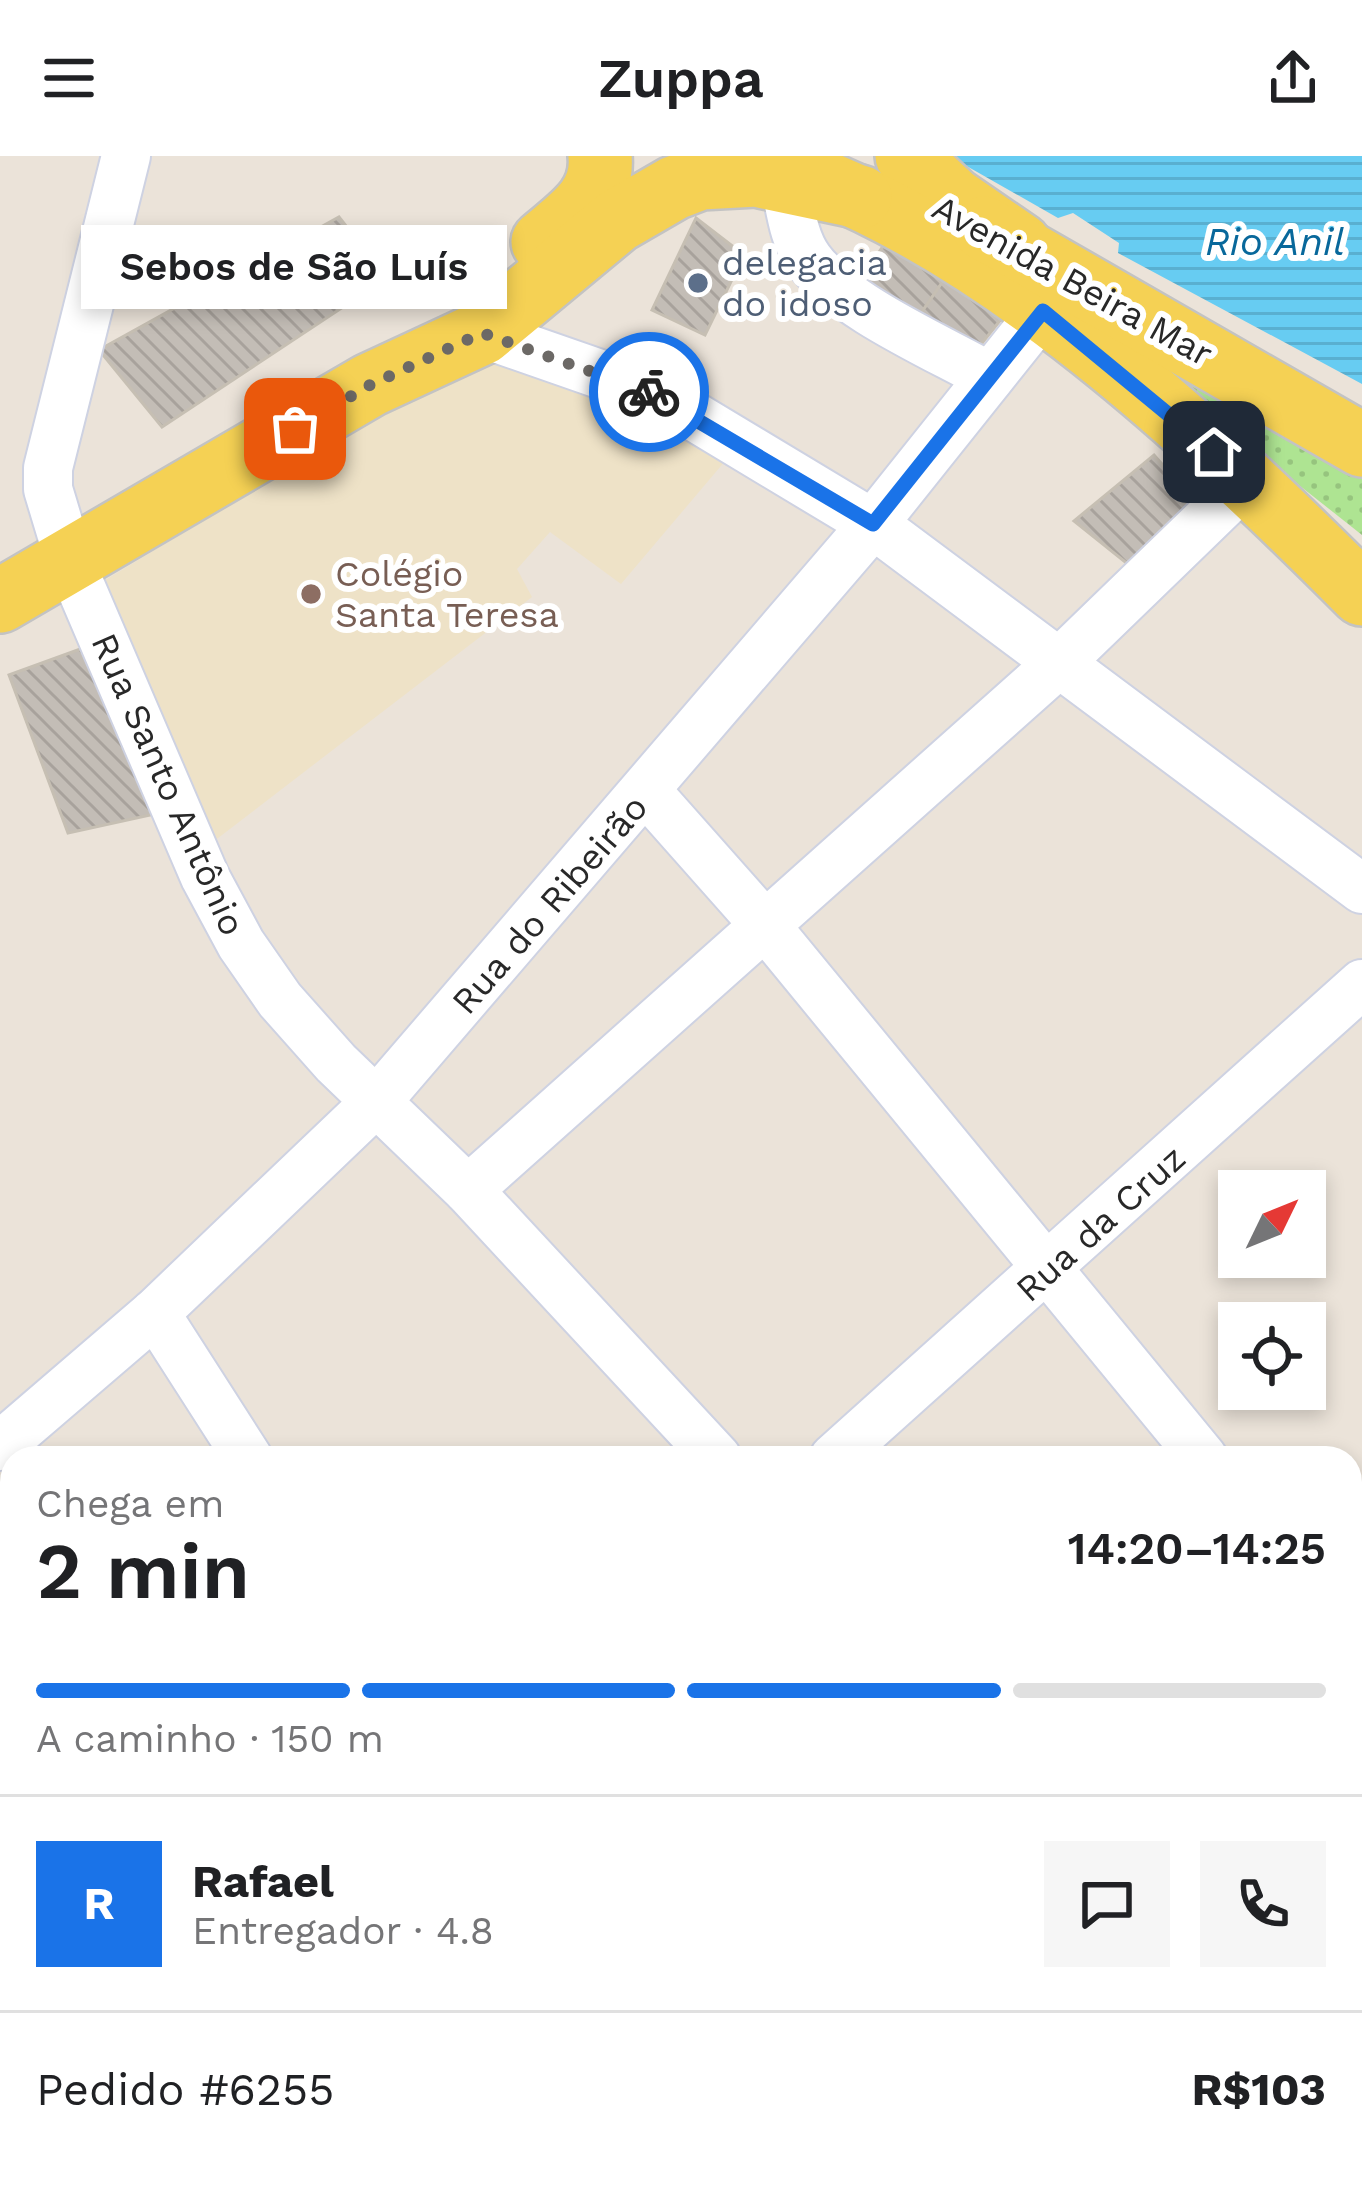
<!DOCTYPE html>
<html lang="pt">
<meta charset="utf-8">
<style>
:root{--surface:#fff;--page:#f6f6f6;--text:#202124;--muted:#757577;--line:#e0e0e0;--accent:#1a73e8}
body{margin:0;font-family:"Work Sans",sans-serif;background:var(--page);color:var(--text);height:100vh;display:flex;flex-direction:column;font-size:45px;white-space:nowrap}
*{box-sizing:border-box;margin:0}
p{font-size:39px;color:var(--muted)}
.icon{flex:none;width:66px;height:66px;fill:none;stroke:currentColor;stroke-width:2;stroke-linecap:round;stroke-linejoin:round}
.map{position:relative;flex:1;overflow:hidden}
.drawer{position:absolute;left:0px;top:1290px;width:1362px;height:747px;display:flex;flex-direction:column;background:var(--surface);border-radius:36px 36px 0 0;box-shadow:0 6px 18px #0003}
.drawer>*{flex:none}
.needle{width:78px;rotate:47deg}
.buttons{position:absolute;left:1218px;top:1014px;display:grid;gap:24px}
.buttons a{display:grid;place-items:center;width:108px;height:108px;border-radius:0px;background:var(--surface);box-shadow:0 6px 18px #0003;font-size:60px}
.pin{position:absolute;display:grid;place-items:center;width:102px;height:102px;color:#fff;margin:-51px;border-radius:24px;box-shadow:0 6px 18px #0006}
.courier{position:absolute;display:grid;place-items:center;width:120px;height:120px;margin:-60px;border:9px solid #1a73e8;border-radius:50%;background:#fff;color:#222;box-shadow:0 3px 15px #0007}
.bubble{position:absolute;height:84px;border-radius:0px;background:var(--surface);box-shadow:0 6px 18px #0003;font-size:39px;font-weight:600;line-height:84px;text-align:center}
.summary em{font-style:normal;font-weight:600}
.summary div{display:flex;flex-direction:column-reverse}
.summary{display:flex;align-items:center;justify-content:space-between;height:204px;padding:0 36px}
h1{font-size:78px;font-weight:600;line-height:90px}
.bar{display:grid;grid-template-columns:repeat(4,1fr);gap:18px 12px;align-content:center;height:144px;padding:0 36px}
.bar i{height:15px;border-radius:9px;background:var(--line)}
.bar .selected{background:var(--accent)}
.bar p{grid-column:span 4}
.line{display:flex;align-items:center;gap:30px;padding:0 36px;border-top:3px solid var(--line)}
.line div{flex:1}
.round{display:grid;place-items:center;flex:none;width:126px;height:126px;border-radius:0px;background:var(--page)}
header{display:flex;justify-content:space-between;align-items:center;height:156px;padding:0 36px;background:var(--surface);font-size:54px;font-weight:600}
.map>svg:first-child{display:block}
</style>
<header><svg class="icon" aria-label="menu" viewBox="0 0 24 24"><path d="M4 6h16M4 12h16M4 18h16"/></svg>Zuppa<svg class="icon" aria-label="share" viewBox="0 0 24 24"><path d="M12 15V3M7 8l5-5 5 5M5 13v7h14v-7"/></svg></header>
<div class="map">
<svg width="1362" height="2035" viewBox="0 0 1362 2035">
<defs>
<pattern id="grass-dots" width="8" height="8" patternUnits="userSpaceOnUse" patternTransform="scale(3)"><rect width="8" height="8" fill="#aee492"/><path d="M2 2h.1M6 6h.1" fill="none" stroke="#96c47e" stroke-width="1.8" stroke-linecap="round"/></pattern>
<pattern id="water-rules" width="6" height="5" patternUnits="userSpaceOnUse" patternTransform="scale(3)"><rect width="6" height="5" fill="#67ccf2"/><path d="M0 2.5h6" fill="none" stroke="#59afd0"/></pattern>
<pattern id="building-back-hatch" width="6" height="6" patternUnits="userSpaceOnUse" patternTransform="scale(3)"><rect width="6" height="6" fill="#c3bdb6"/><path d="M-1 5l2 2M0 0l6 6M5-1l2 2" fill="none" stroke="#a8a29c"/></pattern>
</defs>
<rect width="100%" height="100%" fill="#ebe3d9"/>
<g fill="#eee2c7">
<polygon points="488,192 615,239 726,304 621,428 550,376 517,413 532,441 209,689 89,434"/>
<polygon points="1350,1511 1362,1525 1362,1789 1350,1797"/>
</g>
<polygon fill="url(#grass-dots)" points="1112,181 1362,316 1362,379"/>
<polygon fill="url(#water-rules)" points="949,0 1362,0 1362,228 1118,97 1119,87 1073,57 1058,62"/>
<g fill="url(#building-back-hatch)" stroke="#c6bfb3" stroke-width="3">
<polygon points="339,61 387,122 162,271 99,194"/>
<polygon points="696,62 744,99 705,179 652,154"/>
<polygon points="892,77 948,118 917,163 858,127"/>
<polygon points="948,118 1006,157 974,197 917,163"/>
<polygon points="1154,299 1198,349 1129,409 1074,365"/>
<polygon points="86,491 155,658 68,677 9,519"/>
<polygon points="1350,1986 1362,1999 1362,2035 1292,2035 1304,2025 1350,2025"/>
</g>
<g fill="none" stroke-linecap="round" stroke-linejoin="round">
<g stroke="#ced2e2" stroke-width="52">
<g id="minor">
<polyline points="126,0 48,312 48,333 70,406 205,721 241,788 280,844 336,907 468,1034 717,1302"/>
<path d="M784 24C790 49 793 83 809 104 843 151 939 192 990 221"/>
<polyline points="482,177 657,238 873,368 1362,733"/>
<polyline points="647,636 764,768 1203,1302"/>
<polyline points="468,1034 1059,507 1248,324"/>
<polyline points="155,1157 248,1302"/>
<polyline points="0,1290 155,1157 377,945 873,368 1043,155"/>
<polyline points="834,1302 1362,828"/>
<polyline points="1350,1395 1362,1386"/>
<polyline points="1350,1476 1362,1490"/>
<polyline points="0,1635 12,1648"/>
<polyline points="1350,1810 1362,1802"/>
<polyline points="352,2025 361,2035"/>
<polyline points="831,2025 839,2035"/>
<polyline points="8,2035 20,2025"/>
<polyline points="609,2035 620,2025"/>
<polyline points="1004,2035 1019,2025"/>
</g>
</g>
<g stroke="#c3c3c3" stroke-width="68">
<g id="major">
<polyline points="907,0 953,43 1020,89"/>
<path d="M823 26C1021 107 1212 288 1362 438"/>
<polyline points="984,72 1362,289"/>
<path d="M543 86C571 62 604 42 600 0"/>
<polyline points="0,445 370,229 482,177 617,65 674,32 700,22 756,19 860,41"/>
</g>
</g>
<use href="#minor" stroke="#fff" stroke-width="48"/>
<use href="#major" stroke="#f5d154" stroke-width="63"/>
</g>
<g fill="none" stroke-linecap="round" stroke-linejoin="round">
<polyline stroke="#6c6966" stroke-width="12" stroke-dasharray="0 21.6" points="295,273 370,229 482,177 649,236"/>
<polyline stroke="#1a73e8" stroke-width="15" points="649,236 873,368 1043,155 1214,296"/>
</g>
<circle fill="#5c6f8a" stroke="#fff" stroke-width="4.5" cx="698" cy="127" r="12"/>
<circle fill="#8d6e63" stroke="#fff" stroke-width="4.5" cx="311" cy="438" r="12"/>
<g text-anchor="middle" stroke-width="12" stroke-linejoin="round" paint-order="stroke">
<g font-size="36" fill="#4e5e75" stroke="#fff" text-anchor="start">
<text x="722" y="119">delegacia<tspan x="722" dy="41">do idoso</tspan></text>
</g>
<g font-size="36" fill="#282828" stroke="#fff">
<text transform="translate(1073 124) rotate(29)" y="13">Avenida Beira Mar</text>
<text transform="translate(169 628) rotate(66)" y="13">Rua Santo Antônio</text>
<text transform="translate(549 748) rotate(-49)" y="13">Rua do Ribeirão</text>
<text transform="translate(1100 1067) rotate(-42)" y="13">Rua da Cruz</text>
</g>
<g font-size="36" fill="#785e54" stroke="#fff" text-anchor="start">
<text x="335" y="430">Colégio<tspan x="335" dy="41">Santa Teresa</tspan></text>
</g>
<g font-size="39" font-style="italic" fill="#08689b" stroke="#fff">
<text x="1275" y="99">Rio Anil</text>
</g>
</g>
</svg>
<div class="buttons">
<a><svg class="needle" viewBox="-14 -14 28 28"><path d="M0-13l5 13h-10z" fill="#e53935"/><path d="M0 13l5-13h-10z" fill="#757577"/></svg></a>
<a><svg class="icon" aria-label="locate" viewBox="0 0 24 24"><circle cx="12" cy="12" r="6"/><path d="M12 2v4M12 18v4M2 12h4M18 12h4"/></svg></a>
</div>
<div class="pin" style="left:295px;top:273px;background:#ea580c"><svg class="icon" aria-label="bag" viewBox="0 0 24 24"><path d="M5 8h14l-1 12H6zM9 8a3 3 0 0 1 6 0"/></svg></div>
<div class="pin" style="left:1214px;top:296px;background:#1f2937"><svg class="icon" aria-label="home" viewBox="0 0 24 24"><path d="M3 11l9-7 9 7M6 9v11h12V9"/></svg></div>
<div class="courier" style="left:649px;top:236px"><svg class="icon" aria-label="bike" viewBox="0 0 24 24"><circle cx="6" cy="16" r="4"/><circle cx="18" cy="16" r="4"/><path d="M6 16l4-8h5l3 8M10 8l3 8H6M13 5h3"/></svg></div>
<div class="bubble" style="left:81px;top:69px;width:426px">Sebos de São Luís</div>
<section class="drawer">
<div class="summary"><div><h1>2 min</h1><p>Chega em</p></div><em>14:20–14:25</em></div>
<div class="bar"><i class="selected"></i><i class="selected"></i><i class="selected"></i><i></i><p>A caminho · 150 m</p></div>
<div class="line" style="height:216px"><b class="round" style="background:var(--accent);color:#fff">R</b><div><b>Rafael</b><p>Entregador · 4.8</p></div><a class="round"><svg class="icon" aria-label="chat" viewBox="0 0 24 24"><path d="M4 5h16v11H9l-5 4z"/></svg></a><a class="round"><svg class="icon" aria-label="phone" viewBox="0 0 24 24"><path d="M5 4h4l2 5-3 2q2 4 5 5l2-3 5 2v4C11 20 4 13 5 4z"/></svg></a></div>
<div class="line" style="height:156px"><div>Pedido #6255</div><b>R$103</b></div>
</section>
</div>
